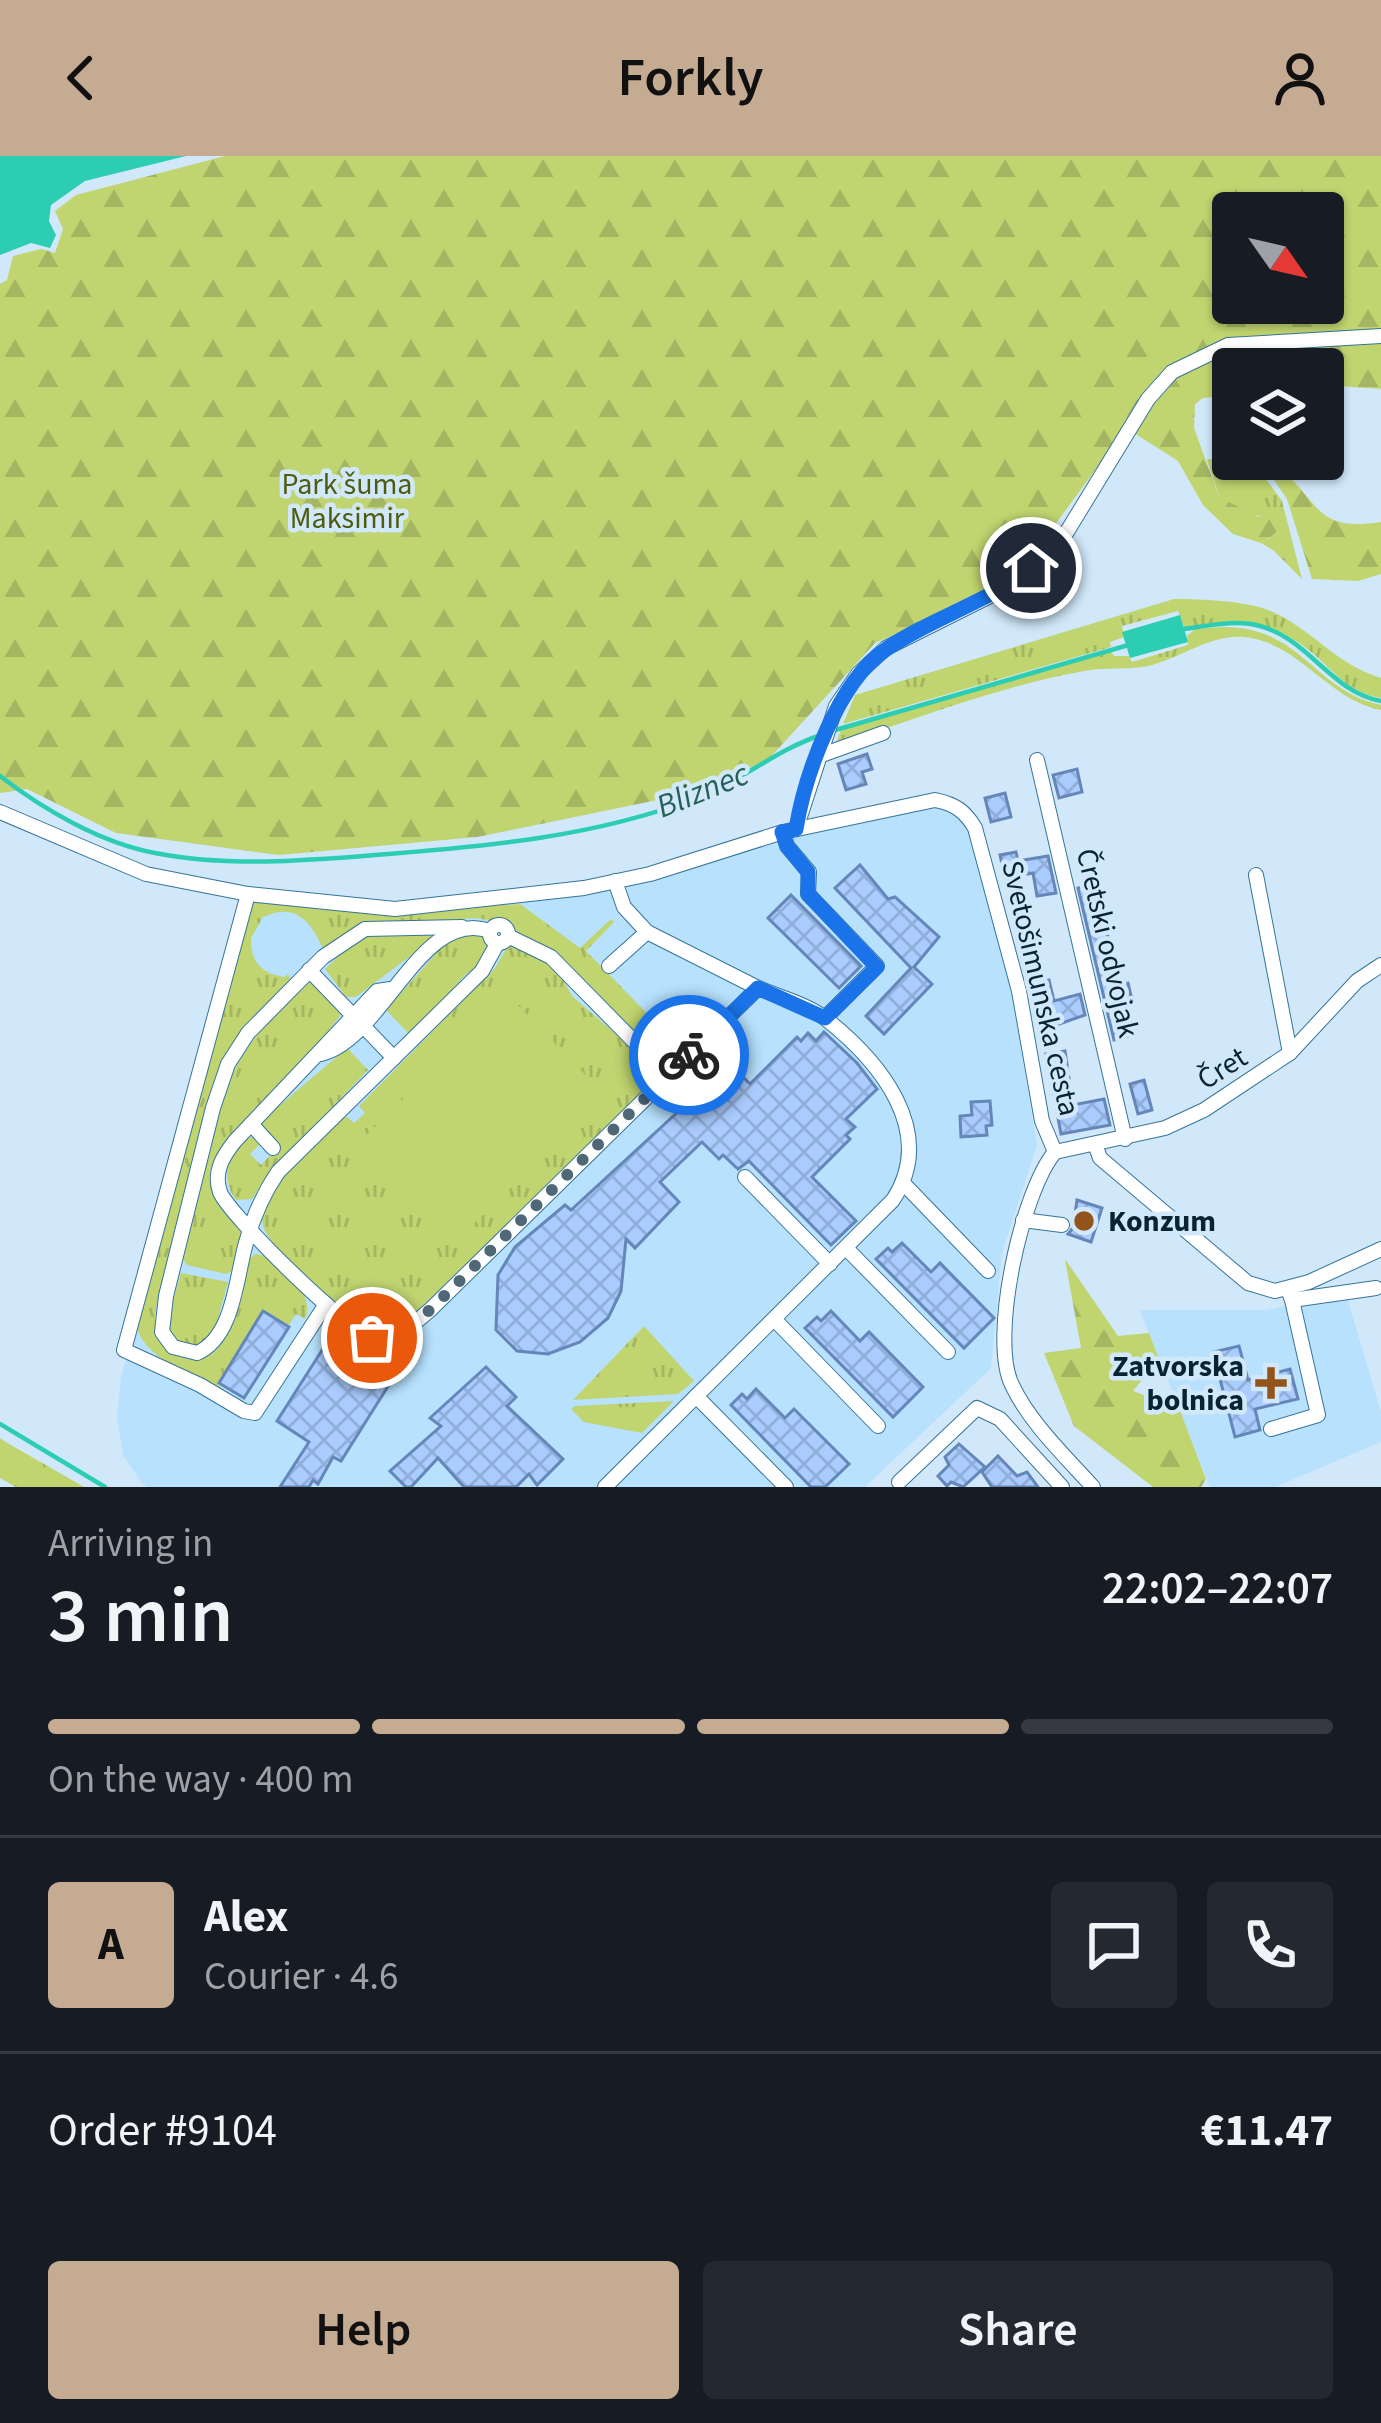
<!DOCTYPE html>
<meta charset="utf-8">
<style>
:root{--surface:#171b24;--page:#242831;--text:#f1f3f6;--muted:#9ea1a6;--line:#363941;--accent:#c6ab93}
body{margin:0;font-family:"Source Sans 3",sans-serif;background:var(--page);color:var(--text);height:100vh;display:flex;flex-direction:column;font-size:45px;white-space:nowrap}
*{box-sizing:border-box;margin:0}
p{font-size:39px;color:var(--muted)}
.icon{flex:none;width:66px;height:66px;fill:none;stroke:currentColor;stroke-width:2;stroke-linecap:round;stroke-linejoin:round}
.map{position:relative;height:1331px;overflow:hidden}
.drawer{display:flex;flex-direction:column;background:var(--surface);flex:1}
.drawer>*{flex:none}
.needle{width:78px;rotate:124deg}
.buttons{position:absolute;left:1212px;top:36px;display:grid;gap:24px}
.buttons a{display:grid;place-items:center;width:132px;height:132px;border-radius:12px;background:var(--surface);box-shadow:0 3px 9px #0004;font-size:60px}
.pin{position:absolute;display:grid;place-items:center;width:102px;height:102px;color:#fff;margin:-51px;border:6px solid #fff;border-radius:50%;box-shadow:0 3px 12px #0007}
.courier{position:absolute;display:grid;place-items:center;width:120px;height:120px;margin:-60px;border:9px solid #1a73e8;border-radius:50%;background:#fff;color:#222;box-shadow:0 3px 15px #0007}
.summary em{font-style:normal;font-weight:600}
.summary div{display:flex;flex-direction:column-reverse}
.summary{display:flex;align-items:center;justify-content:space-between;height:204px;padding:0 48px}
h1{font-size:78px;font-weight:600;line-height:90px}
.bar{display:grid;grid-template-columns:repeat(4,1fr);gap:18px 12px;align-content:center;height:144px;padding:0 48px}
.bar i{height:15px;border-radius:9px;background:var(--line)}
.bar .selected{background:var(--accent)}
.bar p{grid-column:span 4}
.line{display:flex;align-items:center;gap:30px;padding:0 48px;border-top:3px solid var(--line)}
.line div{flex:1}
.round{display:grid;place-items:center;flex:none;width:126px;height:126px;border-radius:12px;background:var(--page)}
.action{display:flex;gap:24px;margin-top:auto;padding:24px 48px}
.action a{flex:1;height:138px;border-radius:12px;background:var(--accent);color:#111;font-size:48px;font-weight:600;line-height:138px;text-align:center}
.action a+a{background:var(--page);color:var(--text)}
header{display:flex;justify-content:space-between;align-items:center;height:156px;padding:0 48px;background:var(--accent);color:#111;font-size:54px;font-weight:600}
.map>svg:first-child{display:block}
</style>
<header><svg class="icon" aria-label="back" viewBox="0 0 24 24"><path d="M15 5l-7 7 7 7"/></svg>Forkly<svg class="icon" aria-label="person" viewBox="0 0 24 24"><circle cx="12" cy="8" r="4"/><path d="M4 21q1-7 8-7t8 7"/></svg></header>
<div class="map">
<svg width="1381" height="1331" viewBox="0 0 1381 1331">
<defs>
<pattern id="grass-tufts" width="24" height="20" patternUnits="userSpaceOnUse" patternTransform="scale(3)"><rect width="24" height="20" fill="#c0d46f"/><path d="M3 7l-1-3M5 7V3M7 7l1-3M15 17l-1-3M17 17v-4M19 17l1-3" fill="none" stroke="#a4b661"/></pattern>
<pattern id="forest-firs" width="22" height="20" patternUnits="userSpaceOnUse" patternTransform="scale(3)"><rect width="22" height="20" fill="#c0d46f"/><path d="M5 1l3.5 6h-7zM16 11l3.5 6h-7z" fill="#a4b661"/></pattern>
<pattern id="building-cross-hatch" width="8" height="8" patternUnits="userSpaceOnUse" patternTransform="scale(3)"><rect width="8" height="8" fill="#aaccfe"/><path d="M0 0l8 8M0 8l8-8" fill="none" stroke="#91afda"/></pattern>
</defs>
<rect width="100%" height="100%" fill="#d0e8f9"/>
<g fill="#b7e1fd">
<polygon points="936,649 953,653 970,672 1005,798 1037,989 1002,1097 991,1212 865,1331 147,1331 142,1327 123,1299 117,1262 121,1222 253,743 398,758 592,735 814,674"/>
<polygon points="1346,1138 1381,1256 1381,1286 1275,1331 1210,1331 1140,1154 1266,1154"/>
</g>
<g fill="url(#grass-tufts)">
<path d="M1207 303 1269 306 1263 319 1282 345 1302 423 1273 394 1261 387 1276 378 1267 359C1249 363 1233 351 1219 341Z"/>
<path d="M1174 443C1198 443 1247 445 1268 454 1311 471 1334 508 1381 522V542C1350 536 1340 522 1318 502 1274 462 1239 464 1184 471L1178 455 1122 470 1124 481 1110 486 1111 491 843 568 855 539Z"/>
<path d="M1223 471C1303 471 1313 535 1381 549V554C1328 544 1299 486 1244 481 1211 478 1181 502 1148 510 1127 514 1105 511 1084 515 1004 529 912 564 835 590L841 574 1111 495 1114 500H1129L1132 506 1188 489 1187 480 1195 473Z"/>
<path d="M248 744 429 753 520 748 580 792 611 763 614 766 586 795 685 896 667 913 551 794 499 766 475 762 362 771 323 793C311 765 295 746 263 761L251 782C250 806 262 818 285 821L288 818 291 824 245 874 163 1124C160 1138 152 1157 156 1172 163 1201 202 1218 221 1188 235 1165 240 1130 247 1104L256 1098C281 1102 317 1140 305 1163L296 1158 289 1169 263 1156 218 1229 239 1246C209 1227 141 1203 137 1170Z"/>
<polygon points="371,777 433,778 434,782 356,841 346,841 325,813 353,786"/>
<polygon points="462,778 483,781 491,791 472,818 467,817 410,879 386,854 447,785"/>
<path d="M513 788 541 799 559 816 572 840 617 879 657 922 403 1169C392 1175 379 1178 367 1172 347 1163 274 1094 265 1075 262 1069 262 1064 263 1057 269 1020 314 988 339 963L347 961 354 967 365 957 359 950 495 812 507 791Z"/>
<path d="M313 824 342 858C327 874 321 889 308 903 285 930 212 984 210 1018 209 1041 230 1059 243 1075L232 1115 226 1118 187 1109 181 1101 222 939C241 895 274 851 313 824Z"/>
<path d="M347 892 368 914 269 1017 252 1043 236 1044C219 1023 227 983 257 980L261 987 250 998 261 1009 278 991 259 967Z"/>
<polygon points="181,1117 228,1126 213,1180 203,1190 176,1188 165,1172"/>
<polygon points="644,1170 694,1225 678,1238 573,1244"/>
<polygon points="674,1245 642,1277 584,1266 571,1253 575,1250"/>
<polygon points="0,1282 4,1285 84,1331 16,1331 0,1322"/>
</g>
<g fill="url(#forest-firs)" fill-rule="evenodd">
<path d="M225 0H1381V233L1323 229V213H1233V239L1203 242 1195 248 1194 272 1219 341 1258 361 1275 354 1282 364 1275 378 1261 387 1233 378 1203 349 1178 305 1126 272 1043 385 1006 429 875 487 767 605 672 641 477 681 279 699 116 677 27 633 0 637V128L7 124 13 100 41 93 55 97 63 73 55 55 76 39ZM1233 57H1323V147H1233Z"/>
<path d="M1275 309C1321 343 1312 377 1381 366V418L1358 425 1312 423 1287 343 1270 318Z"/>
<polygon points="1065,1103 1118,1180 1149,1177 1159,1203 1133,1235 1179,1252 1206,1323 1201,1331 1153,1331 1074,1270 1044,1197 1081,1192"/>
</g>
<polygon fill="#c0d46f" points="509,840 606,940 458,1083 361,984"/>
<g fill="#2ccdb3">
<polygon points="0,0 186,0 85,25 51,49 49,65 56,79 50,92 31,87 0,99"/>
<polygon points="1180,459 1188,486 1130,502 1122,476"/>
</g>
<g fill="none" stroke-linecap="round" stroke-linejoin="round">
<g stroke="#2ccdb3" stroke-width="4.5">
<path d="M1184 473C1207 470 1237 463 1260 470 1309 483 1331 536 1381 545"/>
<polyline points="832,575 1132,488"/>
<path d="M0 620C44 654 101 687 155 697 226 711 303 705 375 699 483 691 596 681 699 641 741 625 778 593 821 579"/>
<polyline points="0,1268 105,1331"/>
</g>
</g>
<g fill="url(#building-cross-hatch)" stroke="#6486b9" stroke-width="3">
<polygon points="867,598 872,613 862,616 866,628 846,634 838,608"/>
<polygon points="1077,613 1082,636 1059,642 1053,619"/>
<polygon points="1005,637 1011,661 991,666 985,642"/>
<polygon points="1016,696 1018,705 1048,700 1056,737 1037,740 1033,717 1005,722 1000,699"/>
<polygon points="860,709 888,743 895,741 939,781 914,811 932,828 884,878 866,860 911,812 835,732"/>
<polygon points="1098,727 1117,830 1128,827 1132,844 1124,846 1133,879 1114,884 1078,732"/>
<polygon points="791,739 861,810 839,832 768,762"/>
<polygon points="1049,824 1054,845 1080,838 1085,859 1042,874 1031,828"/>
<polygon points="824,876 857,907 877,933 846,963 855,971 846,979 850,983 812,1021 856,1065 831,1089 749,1005 738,1013 723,999 719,1003 702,986 660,1026 679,1046 635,1092 626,1083 621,1135 608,1162 580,1186 548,1198 517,1195 496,1174 498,1119 515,1091 565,1049 571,1054 730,908 750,928 797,881 801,885 808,877 816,885"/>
<polygon points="1065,895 1073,949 1104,943 1110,969 1061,978 1046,898"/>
<polygon points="1144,924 1152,954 1138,958 1130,928"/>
<polygon points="990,945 992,969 986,970 987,979 961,981 960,960 972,959 971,946"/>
<polygon points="1077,1044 1102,1052 1091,1086 1068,1078 1073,1072"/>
<polygon points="902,1087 931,1116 940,1107 994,1162 964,1192 876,1103 888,1092 892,1096"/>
<polygon points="263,1155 289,1171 244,1242 219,1227"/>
<polygon points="831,1155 860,1185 869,1176 923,1231 893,1261 805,1172 817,1161 821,1165"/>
<polygon points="1239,1190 1248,1224 1290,1213 1298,1243 1255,1253 1260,1274 1235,1281 1213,1196"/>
<polygon points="324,1191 359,1214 369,1198 397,1216 341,1305 333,1301 318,1328 313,1324 309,1331 280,1331 309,1286 277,1265"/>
<polygon points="486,1211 516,1241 507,1250 563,1303 537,1329 529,1318 516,1331 464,1331 438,1302 411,1331 406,1331 390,1315 441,1270 430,1262"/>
<polygon points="756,1233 785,1262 794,1253 849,1308 825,1331 811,1331 731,1249 742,1238 747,1243"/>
<polygon points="959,1288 985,1311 963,1331 951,1326 947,1330 938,1320 949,1309 945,1301"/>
<polygon points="998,1300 1017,1320 1027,1316 1038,1331 992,1331 982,1316"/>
</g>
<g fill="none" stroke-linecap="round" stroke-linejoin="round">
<g stroke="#36749a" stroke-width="16">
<g id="minor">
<polyline points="819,600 883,577"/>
<polyline points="1037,604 1125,983"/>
<path d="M0 656 146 718 248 738 395 753 584 732 650 718 783 676 935 644C955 648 965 655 975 672L1019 835 1042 965 1055 996"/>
<polyline points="796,673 836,550 858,518 886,492 1006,432 1057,392 1148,243 1172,216 1228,189 1381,180"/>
<polyline points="783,676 787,690 809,716 808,738 877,810 825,862"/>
<polyline points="1256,719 1290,897"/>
<polyline points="615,725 624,751 647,776"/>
<polyline points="248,738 124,1194 200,1229 244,1255 255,1257 326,1148"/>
<circle cx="499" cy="778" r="9"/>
<path d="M462 771 365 773 323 801 248 877 228 908 213 952 166 1140 162 1176 173 1191 197 1197C234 1181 236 1121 246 1087 253 1061 263 1038 278 1016L482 815 497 788"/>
<polyline points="508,780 551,801 668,920"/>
<polyline points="609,810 647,776 758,832"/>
<polyline points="309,814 394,902"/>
<path d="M391 833 377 835 235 985C223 1000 213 1016 220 1036 229 1059 352 1180 374 1182 398 1184 413 1168 430 1154L758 832C779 841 807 848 826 863 879 905 938 975 893 1044L605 1331"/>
<path d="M321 898C383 883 421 750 490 775"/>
<polyline points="251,968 273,992"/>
<polyline points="1095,988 1100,1002 1248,1127 1275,1135 1309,1126 1381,1093"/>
<polyline points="1055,996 1165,972 1204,954 1290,897 1357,825 1381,809"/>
<path d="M1055 996C1022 1035 989 1182 1012 1229 1030 1267 1065 1300 1093 1331"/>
<polyline points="745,1021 830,1108"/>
<polyline points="903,1027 988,1115"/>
<polyline points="1023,1064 1062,1069"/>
<polyline points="846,1092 948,1196"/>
<polyline points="1289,1136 1292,1144 1376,1132"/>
<polyline points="774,1163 878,1270"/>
<polyline points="696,1240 786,1331"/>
<polyline points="1271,1273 1318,1259 1292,1144"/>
<polyline points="899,1326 977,1252 1000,1263 1062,1331"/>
</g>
</g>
<use href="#minor" stroke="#fff" stroke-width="14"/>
</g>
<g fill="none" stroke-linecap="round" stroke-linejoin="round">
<polyline stroke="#4e6878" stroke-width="12" stroke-dasharray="0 21.6" points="372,1182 397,1179 430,1154 689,899"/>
<path stroke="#1a73e8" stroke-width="15" d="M689 899 758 832 825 862 877 811 808 738V716L787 690 782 676 796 673C805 618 838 526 885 494 931 462 987 447 1031 412"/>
</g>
<g fill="#92541a" stroke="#d0e8f9" stroke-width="4.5">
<circle cx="1084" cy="1065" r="12"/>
<path d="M1265 1209h12v12h12v12h-12v12h-12v-12h-12v-12h12z"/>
</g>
<g text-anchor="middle" stroke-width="9" stroke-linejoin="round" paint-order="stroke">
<g font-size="30" fill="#4f5b0e" stroke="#d0e8f9">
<text x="347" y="338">Park šuma<tspan x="347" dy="34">Maksimir</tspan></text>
</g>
<g font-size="30" fill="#082332" stroke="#d0e8f9">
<text transform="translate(1108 787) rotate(77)" y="10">Čretski odvojak</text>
<text transform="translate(1041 832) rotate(77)" y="10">Svetošimunska cesta</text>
<text transform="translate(1222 912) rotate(-32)" y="10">Čret</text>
</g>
<g font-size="30" font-weight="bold" fill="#082332" stroke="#d0e8f9" text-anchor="start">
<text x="1108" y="1075">Konzum</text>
<text x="1244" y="1220" text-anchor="end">Zatvorska<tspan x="1244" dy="34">bolnica</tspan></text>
</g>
<g font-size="33" font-style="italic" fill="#266156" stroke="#d0e8f9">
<text transform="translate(702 633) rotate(-22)" y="12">Bliznec</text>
</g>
</g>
</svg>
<div class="buttons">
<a><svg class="needle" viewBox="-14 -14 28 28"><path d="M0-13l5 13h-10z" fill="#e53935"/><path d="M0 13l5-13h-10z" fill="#9ea1a6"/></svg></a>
<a><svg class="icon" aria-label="layers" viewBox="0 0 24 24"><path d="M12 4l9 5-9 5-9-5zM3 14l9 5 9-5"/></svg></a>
</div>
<div class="pin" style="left:372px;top:1182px;background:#ea580c"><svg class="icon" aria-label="bag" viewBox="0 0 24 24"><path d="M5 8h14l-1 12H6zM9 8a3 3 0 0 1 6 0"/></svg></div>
<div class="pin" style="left:1031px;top:412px;background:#1f2937"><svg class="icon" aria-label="home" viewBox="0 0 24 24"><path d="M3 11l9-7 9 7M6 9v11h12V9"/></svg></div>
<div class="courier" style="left:689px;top:899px"><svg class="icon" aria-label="bike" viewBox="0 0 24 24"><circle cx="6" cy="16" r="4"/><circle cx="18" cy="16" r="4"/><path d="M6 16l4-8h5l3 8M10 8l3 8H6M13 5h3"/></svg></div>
</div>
<section class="drawer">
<div class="summary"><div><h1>3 min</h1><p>Arriving in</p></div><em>22:02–22:07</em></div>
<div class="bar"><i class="selected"></i><i class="selected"></i><i class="selected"></i><i></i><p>On the way · 400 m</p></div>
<div class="line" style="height:216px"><b class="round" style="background:var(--accent);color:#111">A</b><div><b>Alex</b><p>Courier · 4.6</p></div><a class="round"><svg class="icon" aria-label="chat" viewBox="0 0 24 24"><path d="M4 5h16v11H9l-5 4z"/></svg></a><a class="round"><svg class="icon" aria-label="phone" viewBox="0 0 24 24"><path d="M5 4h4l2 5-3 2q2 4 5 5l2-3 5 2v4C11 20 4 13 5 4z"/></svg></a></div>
<div class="line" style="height:156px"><div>Order #9104</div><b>€11.47</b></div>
<div class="action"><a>Help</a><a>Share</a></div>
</section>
